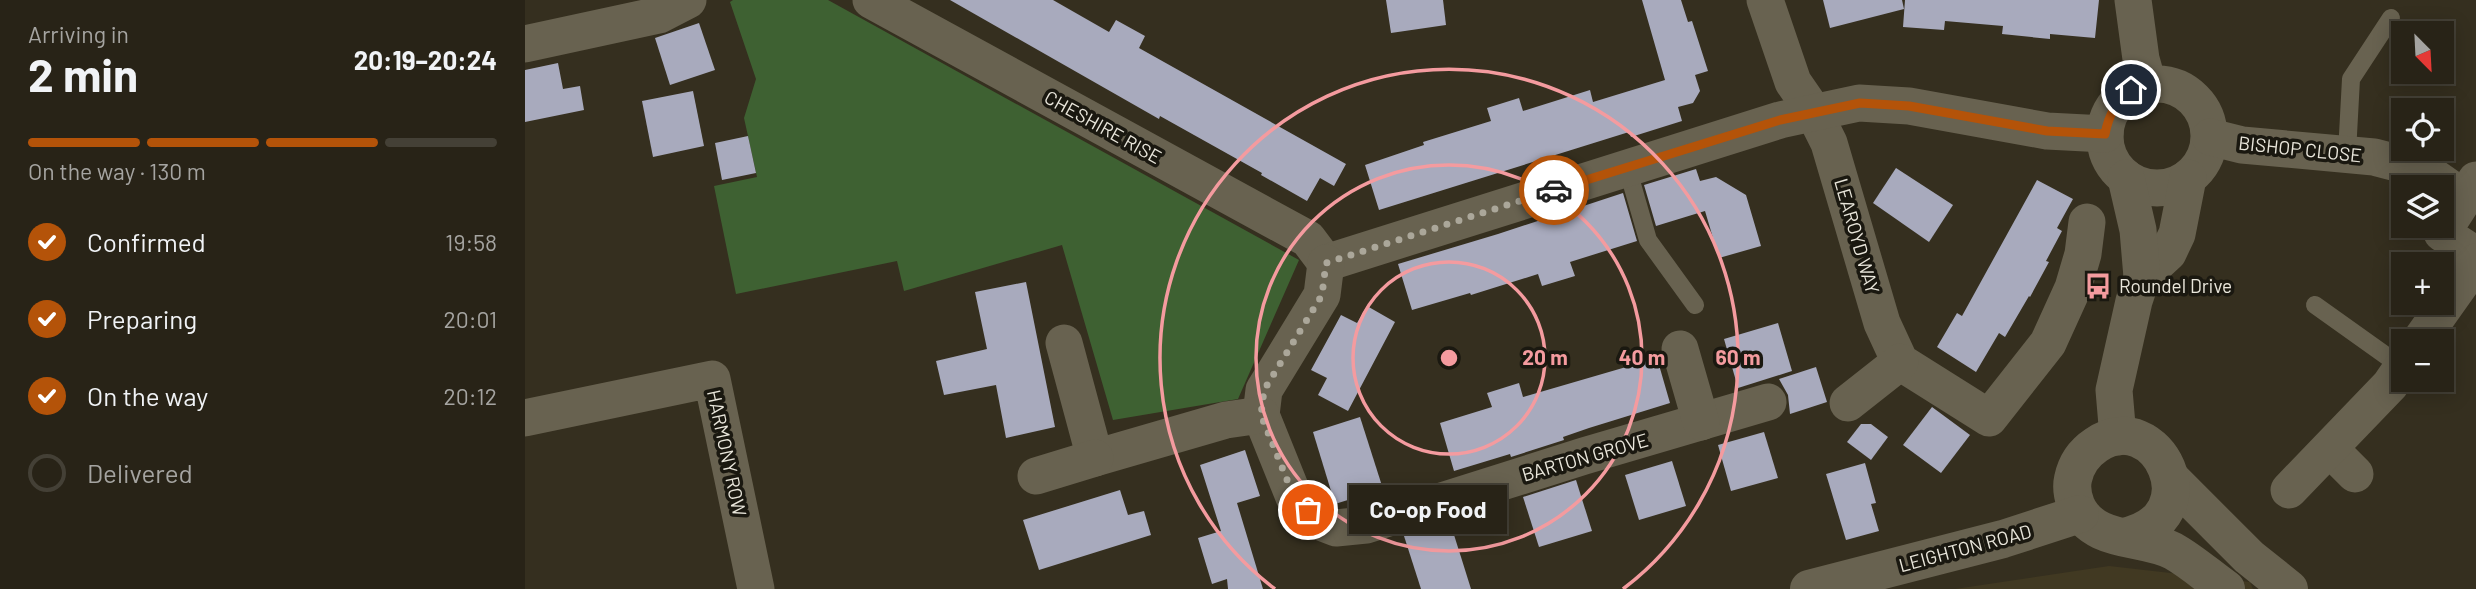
<!DOCTYPE html>
<meta charset="utf-8">
<style>
:root{--surface:#282317;--page:#342f24;--text:#f1f3f6;--muted:#a5a4a1;--line:#444036;--accent:#b45309}
body{margin:0;font-family:Barlow,sans-serif;background:var(--page);color:var(--text);height:100vh;display:flex;flex-direction:column;font-size:26px;white-space:nowrap}
*{box-sizing:border-box;margin:0}
p{font-size:23px;color:var(--muted)}
.icon{flex:none;width:38px;height:38px;fill:none;stroke:currentColor;stroke-width:2;stroke-linecap:round;stroke-linejoin:round}
.map{position:relative;flex:1;overflow:hidden}
.details{display:flex;flex-direction:column;background:var(--surface);width:525px}
.details>*{flex:none}
.needle{width:46px;rotate:156deg}
.tools{position:absolute;left:1866px;top:21px;display:grid;gap:14px}
.tools a{display:grid;place-items:center;width:63px;height:63px;border-radius:0px;background:var(--surface);box-shadow:0 4px 18px #0003,0 0 0 2px var(--line);font-size:35px}
.pin{position:absolute;display:grid;place-items:center;width:60px;height:60px;color:#fff;margin:-30px;border:4px solid #fff;border-radius:50%;box-shadow:0 2px 7px #0007}
.courier{position:absolute;display:grid;place-items:center;width:70px;height:70px;margin:-35px;border:5px solid #b45309;border-radius:50%;background:#fff;color:#222;box-shadow:0 2px 9px #0007}
.bubble{position:absolute;height:49px;border-radius:0px;background:var(--surface);box-shadow:0 4px 18px #0003,0 0 0 2px var(--line);font-size:23px;font-weight:700;line-height:49px;text-align:center}
.summary em{font-style:normal;font-weight:700}
.summary div{display:flex;flex-direction:column-reverse}
.summary{display:flex;align-items:center;justify-content:space-between;height:119px;padding:0 28px}
h1{font-size:46px;font-weight:700;line-height:52px}
.bar{display:grid;grid-template-columns:repeat(4,1fr);gap:10px 7px;align-content:center;height:84px;padding:0 28px}
.bar i{height:9px;border-radius:5px;background:var(--line)}
.bar .on{background:var(--accent)}
.bar p{grid-column:span 4}
ol{padding:0 28px;list-style:none}
li{display:flex;align-items:center;gap:21px;height:77px}
li p{margin-inline-start:auto}
li .icon{padding:7px;border-radius:50%;background:var(--accent);color:#fff;stroke-width:4}
li:last-child{color:var(--muted)}
li i{width:38px;height:38px;border:4px solid var(--line);border-radius:50%}
main{display:flex;flex:1;min-height:0}
.map>svg:first-child{display:block}
</style>
<main>
<section class="details">
<div class="summary"><div><h1>2 min</h1><p>Arriving in</p></div><em>20:19–20:24</em></div>
<div class="bar"><i class="on"></i><i class="on"></i><i class="on"></i><i></i><p>On the way · 130 m</p></div>
<ol>
<li><svg class="icon" aria-label="check" viewBox="0 0 24 24"><path d="M5 12l5 5 9-10"/></svg>Confirmed<p>19:58</p></li>
<li><svg class="icon" aria-label="check" viewBox="0 0 24 24"><path d="M5 12l5 5 9-10"/></svg>Preparing<p>20:01</p></li>
<li><svg class="icon" aria-label="check" viewBox="0 0 24 24"><path d="M5 12l5 5 9-10"/></svg>On the way<p>20:12</p></li>
<li><i></i>Delivered</li>
</ol>
</section>
<div class="map">
<svg width="1951" height="589" viewBox="0 0 1951 589">
<rect width="100%" height="100%" fill="#352f1f"/>
<polygon fill="#413922" points="1584,566 1725,582 1728,589 1430,589"/>
<polygon fill="#3e6132" points="208,0 303,0 774,260 713,399 588,420 537,245 379,291 372,261 211,294 189,186 232,177 219,118 231,79 205,2"/>
<g fill="#a8aabd">
<polygon points="425,0 528,0 584,32 591,20 620,36 614,48 821,164 809,186 795,178 782,201 736,175 737,173 635,116 634,119"/>
<polygon points="861,0 918,0 921,25 866,33"/>
<polygon points="1117,0 1156,0 1163,22 1167,21 1183,71 1170,75 1175,91 1168,103 1153,107 1157,121 1106,137 1104,132 854,210 840,165 899,145 898,142 966,121 962,108 994,98 998,111 1065,90 1068,102 1140,80"/>
<polygon points="1298,0 1377,0 1379,9 1305,28"/>
<polygon points="1380,0 1574,0 1570,38 1525,34 1525,39 1477,34 1478,26 1420,21 1419,30 1378,27"/>
<polygon points="174,23 190,70 145,85 130,38"/>
<polygon points="33,63 38,89 55,86 59,110 0,122 0,70"/>
<polygon points="168,91 179,146 128,157 117,101"/>
<polygon points="223,136 231,173 197,180 190,143"/>
<polygon points="1371,168 1428,205 1404,242 1348,203"/>
<polygon points="1171,169 1175,181 1191,177 1221,195 1236,246 1194,258 1180,211 1131,226 1119,185"/>
<polygon points="1512,180 1548,199 1532,228 1537,231 1521,261 1524,262 1505,297 1504,296 1480,337 1474,333 1451,372 1412,347 1432,313 1437,316"/>
<polygon points="1098,193 1112,241 1045,262 1050,276 1017,286 1013,274 946,295 945,293 887,310 873,264 973,234"/>
<polygon points="501,282 530,427 481,438 471,385 419,395 411,361 462,349 450,292"/>
<polygon points="842,306 870,322 823,411 793,395 802,378 786,370 816,315 832,323"/>
<polygon points="1253,323 1267,371 1213,388 1199,339"/>
<polygon points="1132,358 1145,403 1064,428 1038,437 1039,440 986,457 985,454 929,471 915,423 967,407 962,393 994,383 998,397"/>
<polygon points="1291,367 1302,402 1265,414 1263,395 1254,379"/>
<polygon points="1407,407 1445,435 1416,473 1378,445"/>
<polygon points="835,417 858,489 810,504 788,432"/>
<polygon points="1336,424 1346,424 1363,437 1346,460 1322,442"/>
<polygon points="1239,432 1253,478 1206,491 1193,445"/>
<polygon points="720,450 735,496 712,503 738,589 703,589 702,579 687,584 673,538 696,531 675,465"/>
<polygon points="1147,461 1161,506 1114,520 1100,475"/>
<polygon points="1340,463 1351,503 1346,504 1354,531 1321,540 1301,474"/>
<polygon points="1051,480 1067,531 1014,547 998,497"/>
<polygon points="595,490 603,515 619,511 626,535 514,570 498,520"/>
<polygon points="925,522 946,589 896,589 879,536"/>
</g>
<g fill="none" stroke-linecap="round" stroke-linejoin="round">
<g stroke="#686250" stroke-width="18">
<polyline points="1822,153 1826,79 1866,18"/>
<polyline points="1102,167 1123,240 1170,305"/>
<polyline points="1790,305 1877,367"/>
</g>
<g stroke="#686250" stroke-width="37">
<polyline points="346,0 783,239 801,263"/>
<polyline points="1240,0 1268,82 1288,111 1304,143 1357,323 1375,362 1464,418 1523,343 1548,288 1558,254 1562,222"/>
<polyline points="1608,0 1616,59 1623,84"/>
<polyline points="0,44 134,15 163,0"/>
<circle cx="1632" cy="136" r="52"/>
<polyline points="1685,137 1717,145 1849,157 1899,170 1939,198"/>
<polyline points="1951,180 1917,233 1951,255"/>
<polyline points="801,263 1255,120 1334,103 1384,106 1522,131 1580,134"/>
<polyline points="801,263 797,295 739,390 736,415 769,497 798,523 811,528 841,525 1059,456 1243,402"/>
<polyline points="1617,277 1643,253 1652,234 1663,178"/>
<polyline points="1895,341 1951,262"/>
<polyline points="539,343 570,458 701,420 736,415"/>
<polyline points="1155,349 1176,422"/>
<polyline points="1323,403 1375,362"/>
<polyline points="0,418 187,379 231,589"/>
<polyline points="1593,437 1589,390 1609,301 1617,277 1613,230 1601,178"/>
<polyline points="1805,449 1830,474"/>
<polyline points="511,476 570,458"/>
<polyline points="1764,490 1865,385 1878,366"/>
</g>
<g stroke="#686250" stroke-width="38">
<polyline points="1646,479 1724,557 1764,589"/>
<path d="M1598 537C1690 518 1631 403 1571 445 1559 453 1551 464 1548 479 1546 488 1548 497 1551 505 1568 544 1616 535 1648 551 1666 561 1684 577 1701 589"/>
<polyline points="1284,589 1478,539 1555,514"/>
</g>
</g>
<g fill="none" stroke-linecap="round" stroke-linejoin="round">
<polyline stroke="#aba79a" stroke-width="7" stroke-dasharray="0 12.6" points="783,510 769,497 736,415 739,390 797,295 801,263 1029,190"/>
<path stroke="#b45309" stroke-width="9" d="M1029 190 1255 120 1335 103 1384 106 1522 131 1580 134C1584 114 1591 103 1606 90"/>
</g>
<g fill="none" stroke="#f49b9f" stroke-width="3.5">
<circle cx="924" cy="358" r="96"/>
<circle cx="924" cy="358" r="193"/>
<path d="M750 589A289 289 0 1 1 1098 589"/>
</g>
<defs>
<g id="bus-bare" transform="scale(2.1)"><path d="M-5-6H5V4H4V6H2V4H-2V6H-4V4H-5ZM-3.5-4V0h7V-4ZM-3.5 1.2v1.5H-2V1.2ZM2 1.2v1.5H3.5V1.2Z" fill="#f49b9f" stroke="#1a1810" stroke-width="2.5" paint-order="stroke"/></g>
</defs>
<g fill-rule="evenodd">
<use href="#bus-bare" x="1573" y="286"/>
</g>
<g text-anchor="middle" stroke-width="7" stroke-linejoin="round" paint-order="stroke">
<g font-size="19" fill="#eae7dc" stroke="#1a1810">
<text transform="translate(578 127) rotate(29)" y="7">CHESHIRE RISE</text>
<text transform="translate(1775 149) rotate(6)" y="7">BISHOP CLOSE</text>
<text transform="translate(1332 236) rotate(74)" y="7">LEAROYD WAY</text>
<text transform="translate(202 453) rotate(78)" y="7">HARMONY ROW</text>
<text transform="translate(1060 457) rotate(-16)" y="7">BARTON GROVE</text>
<text transform="translate(1440 548) rotate(-15)" y="7">LEIGHTON ROAD</text>
</g>
<g font-size="19" fill="#eae7dc" stroke="#1a1810" text-anchor="start">
<text x="1594" y="293">Roundel Drive</text>
</g>
</g>
<circle cx="924" cy="358" r="10" fill="#f49b9f" stroke="#1a1810" stroke-width="3.5"/>
<g font-size="21" text-anchor="middle" font-weight="bold" fill="#f49b9f" stroke="#1a1810" stroke-width="7" stroke-linejoin="round" paint-order="stroke">
<text x="1020" y="365">20 m</text>
<text x="1117" y="365">40 m</text>
<text x="1213" y="365">60 m</text>
</g>
</svg>
<div class="tools">
<a><svg class="needle" viewBox="-14 -14 28 28"><path d="M0-13l5 13h-10z" fill="#e53935"/><path d="M0 13l5-13h-10z" fill="#a5a4a1"/></svg></a>
<a><svg class="icon" aria-label="locate" viewBox="0 0 24 24"><circle cx="12" cy="12" r="6"/><path d="M12 2v4M12 18v4M2 12h4M18 12h4"/></svg></a>
<a><svg class="icon" aria-label="layers" viewBox="0 0 24 24"><path d="M12 4l9 5-9 5-9-5zM3 14l9 5 9-5"/></svg></a>
<a>+</a>
<a>−</a>
</div>
<div class="pin" style="left:783px;top:510px;background:#ea580c"><svg class="icon" aria-label="bag" viewBox="0 0 24 24"><path d="M5 8h14l-1 12H6zM9 8a3 3 0 0 1 6 0"/></svg></div>
<div class="pin" style="left:1606px;top:90px;background:#1f2937"><svg class="icon" aria-label="home" viewBox="0 0 24 24"><path d="M3 11l9-7 9 7M6 9v11h12V9"/></svg></div>
<div class="courier" style="left:1029px;top:190px"><svg class="icon" aria-label="car" viewBox="0 0 24 24"><path d="M5 17H2v-5l4-1 3-4h7l3 4 3 1v5h-3M9 17h6M6 11h13"/><circle cx="7" cy="17" r="2"/><circle cx="17" cy="17" r="2"/></svg></div>
<div class="bubble" style="left:824px;top:485px;width:158px">Co-op Food</div>
</div>
</main>
